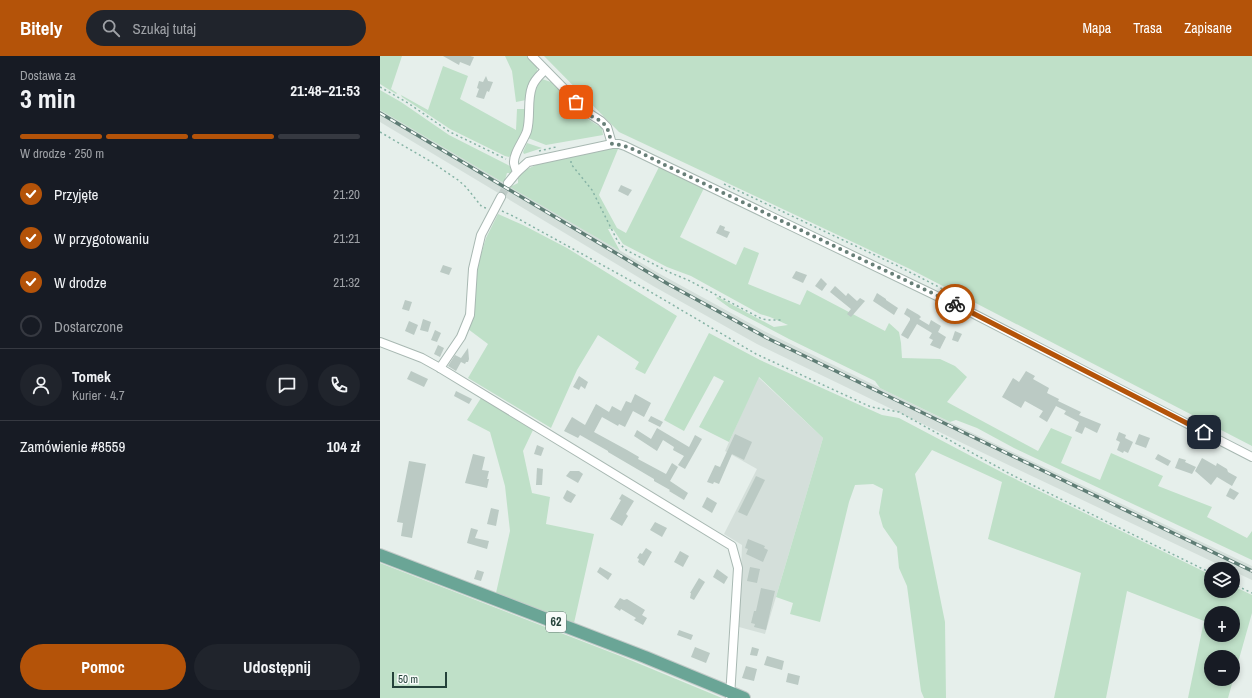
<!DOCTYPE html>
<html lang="pl">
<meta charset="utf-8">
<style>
:root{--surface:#171b24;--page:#20242c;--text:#f1f3f6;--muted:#9ea1a6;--line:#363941;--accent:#b45309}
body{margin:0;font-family:"Archivo Narrow",sans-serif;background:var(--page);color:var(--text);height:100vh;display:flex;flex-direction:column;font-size:15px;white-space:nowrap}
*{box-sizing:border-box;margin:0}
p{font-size:13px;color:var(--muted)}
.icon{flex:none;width:22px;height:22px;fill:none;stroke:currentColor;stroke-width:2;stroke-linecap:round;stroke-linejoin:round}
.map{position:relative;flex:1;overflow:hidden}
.details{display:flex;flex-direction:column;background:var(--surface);width:380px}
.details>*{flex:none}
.fabs{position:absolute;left:824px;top:506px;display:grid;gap:8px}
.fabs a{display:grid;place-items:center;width:36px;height:36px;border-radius:50%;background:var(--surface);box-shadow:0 2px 6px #0003;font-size:20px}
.scale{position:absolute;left:12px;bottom:10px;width:55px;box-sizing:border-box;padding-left:4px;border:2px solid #24423a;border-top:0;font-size:11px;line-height:14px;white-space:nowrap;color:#24423a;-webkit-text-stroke:3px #f7fbf9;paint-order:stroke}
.pin{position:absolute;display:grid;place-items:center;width:34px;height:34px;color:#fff;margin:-17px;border-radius:8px;box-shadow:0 2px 6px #0006}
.courier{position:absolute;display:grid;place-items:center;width:40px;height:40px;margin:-20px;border:3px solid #b45309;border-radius:50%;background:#fff;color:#222;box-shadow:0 1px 5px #0007}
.overview em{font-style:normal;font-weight:700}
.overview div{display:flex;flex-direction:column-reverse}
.overview{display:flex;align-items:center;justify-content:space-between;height:68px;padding:0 20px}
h1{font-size:26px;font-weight:700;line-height:30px}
.bar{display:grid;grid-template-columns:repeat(4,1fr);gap:6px 4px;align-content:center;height:48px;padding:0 20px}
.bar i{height:5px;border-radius:3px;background:var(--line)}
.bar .on{background:var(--accent)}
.bar p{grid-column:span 4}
.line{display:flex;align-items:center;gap:10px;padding:0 20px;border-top:1px solid var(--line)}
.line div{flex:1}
.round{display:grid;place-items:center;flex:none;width:42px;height:42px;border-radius:21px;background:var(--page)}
ol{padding:0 20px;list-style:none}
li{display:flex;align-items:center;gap:12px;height:44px}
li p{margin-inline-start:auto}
li .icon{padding:4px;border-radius:50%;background:var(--accent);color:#fff;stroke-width:4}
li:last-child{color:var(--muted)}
li i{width:22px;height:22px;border:2px solid var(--line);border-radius:50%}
.cta{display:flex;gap:8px;margin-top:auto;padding:8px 20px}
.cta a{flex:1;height:46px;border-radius:24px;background:var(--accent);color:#fff;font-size:16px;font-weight:700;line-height:46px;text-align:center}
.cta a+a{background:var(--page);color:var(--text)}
header{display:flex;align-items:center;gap:24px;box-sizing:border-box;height:56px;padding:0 20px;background:var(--accent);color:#fff}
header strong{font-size:19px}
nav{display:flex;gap:22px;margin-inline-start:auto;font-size:14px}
.search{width:280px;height:36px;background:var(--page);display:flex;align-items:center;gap:10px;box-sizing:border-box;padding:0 14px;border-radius:22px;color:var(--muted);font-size:15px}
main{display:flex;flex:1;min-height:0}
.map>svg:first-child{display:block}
</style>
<header>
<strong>Bitely</strong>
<div class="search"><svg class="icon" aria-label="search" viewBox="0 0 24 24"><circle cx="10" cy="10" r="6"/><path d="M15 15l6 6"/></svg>Szukaj tutaj</div>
<nav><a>Mapa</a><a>Trasa</a><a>Zapisane</a></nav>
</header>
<main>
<section class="details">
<div class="overview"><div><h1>3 min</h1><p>Dostawa za</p></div><em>21:48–21:53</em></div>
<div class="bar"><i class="on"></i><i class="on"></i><i class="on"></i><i></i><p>W drodze · 250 m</p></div>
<ol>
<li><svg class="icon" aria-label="check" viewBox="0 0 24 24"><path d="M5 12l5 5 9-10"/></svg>Przyjęte<p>21:20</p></li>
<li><svg class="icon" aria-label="check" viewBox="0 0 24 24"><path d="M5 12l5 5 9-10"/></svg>W przygotowaniu<p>21:21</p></li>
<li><svg class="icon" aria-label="check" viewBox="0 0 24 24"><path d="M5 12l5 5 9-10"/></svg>W drodze<p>21:32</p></li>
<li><i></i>Dostarczone</li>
</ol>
<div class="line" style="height:72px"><a class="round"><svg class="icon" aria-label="person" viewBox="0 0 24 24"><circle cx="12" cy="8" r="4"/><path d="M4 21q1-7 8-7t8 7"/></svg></a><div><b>Tomek</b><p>Kurier · 4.7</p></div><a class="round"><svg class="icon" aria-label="chat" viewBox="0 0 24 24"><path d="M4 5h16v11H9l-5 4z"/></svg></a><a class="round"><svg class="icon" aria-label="phone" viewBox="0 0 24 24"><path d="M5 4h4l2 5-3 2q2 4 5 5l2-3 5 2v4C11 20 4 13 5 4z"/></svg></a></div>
<div class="line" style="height:52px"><div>Zamówienie #8559</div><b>104 zł</b></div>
<div class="cta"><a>Pomoc</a><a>Udostępnij</a></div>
</section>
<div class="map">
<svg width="872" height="642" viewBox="0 0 872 642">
<rect width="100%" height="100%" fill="#e6efeb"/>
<g fill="#d4dfda">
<polygon points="0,54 280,218 384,275 584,373 872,510 872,524 853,515 853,513 848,513 578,385 377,288 273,230 0,66"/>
<polygon points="378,321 443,382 385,578 359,571 362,489 344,478 377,413 345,395"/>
</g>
<g fill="#bfe0c8" fill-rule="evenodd">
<polygon points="0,0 22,0 11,33 17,37 16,38 0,28"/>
<polygon points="125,0 148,0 157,11 157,15 153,22 146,44 136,46 132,15"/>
<polygon points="164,0 872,0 872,390 530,213 239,76"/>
<path d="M63 10 88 20 80 43 136 74 137 53H146C145 70 141 89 129 101L125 100 70 73 22 41 21 39 48 54Z"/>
<path d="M162 23 171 26 206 62 222 72 223 79 166 89 148 82C150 76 153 70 153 63 155 47 150 37 162 23Z"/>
<polygon points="0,34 21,46 69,79 128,109 131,111 131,117 127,117 124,127 0,54"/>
<polygon points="147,87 162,92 144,98 143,96"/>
<polygon points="233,92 238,93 219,139 237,172 246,177 279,111 324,132 300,181 356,209 364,191 379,197 368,228 420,249 427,234 505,275 509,267 519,276 521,287 522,302 560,303 575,310 587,321 567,346 658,395 671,372 692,381 681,407 720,424 731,397 783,420 778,430 832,451 827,461 867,482 872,475 872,504 634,392 597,372 576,364 570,366 500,332 495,325 409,283 350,252 336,242 338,241 394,271 408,269 390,261 380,258 311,220 287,211 243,188 233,173 228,173 240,195 130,131 138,127 138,121 147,113 163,106"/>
<polygon points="118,158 143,169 187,192 297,260 265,318 255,313 259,306 218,279 197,314 171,372 88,322 108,288 88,273 96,215 106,182"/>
<path d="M329 277 380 304 502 359 519 362 625 418 831 519V535H853V530L872 539V557L848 642H808L824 565 747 535 726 642H674L701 517 608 483 622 426 552 394 535 418 565 566 566 642H544L541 635 527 530 519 512 517 491 503 471 499 457 503 433 493 428 475 429 469 446 440 566 410 558 413 547 396 541 443 382 379 321 349 386 319 371 344 325 334 320 304 375 284 364ZM831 557H853V579H831ZM831 601H853V623H831Z"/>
<polygon points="101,342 153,374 143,395 152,437 170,441 166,468 214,478 194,567 116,537 130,475 125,430 110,376 87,364"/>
<polygon points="0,507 243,601 342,642 0,642"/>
</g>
<g fill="#bbcac4">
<polygon points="63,0 90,0 94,1 90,10 80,6 79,9"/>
<polygon points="106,20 108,25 113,26 109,36 107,35 104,43 96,41 99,33 97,32 99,25 103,26"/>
<polygon points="241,129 252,134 248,140 238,135"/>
<polygon points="340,169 345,171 344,174 350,176 347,182 336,177"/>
<polygon points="63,209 72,212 69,219 60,216"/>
<polygon points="416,215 427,219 423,227 412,222"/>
<polygon points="441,222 447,228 442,235 435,230"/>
<polygon points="455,230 466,240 468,237 477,245 480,242 485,245 471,261 467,258 471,253 450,236"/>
<polygon points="497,237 506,243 506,244 518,252 514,259 493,245"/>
<polygon points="25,244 32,246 29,255 22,253"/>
<polygon points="527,252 539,259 541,261 539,263 549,269 551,264 561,270 558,276 566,281 560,293 550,289 553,284 549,282 552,277 537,268 528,283 521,279 530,264 530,262 524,258"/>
<polygon points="43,263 51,266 48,276 40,274"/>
<polygon points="29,265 38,269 34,279 25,275"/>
<polygon points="55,274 61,277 57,286 51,284"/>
<polygon points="575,275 582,278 578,286 572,284"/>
<polygon points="58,289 64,292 60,301 54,298"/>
<polygon points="88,292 89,303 88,306 86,306 85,308 81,306 76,315 68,310 75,299 81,302"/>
<polygon points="31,315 48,323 44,331 27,323"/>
<polygon points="646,315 655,320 653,323 669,332 667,337 679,343 678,345 701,356 699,359 721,368 717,377 705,371 702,378 695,375 699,366 684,358 686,355 676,350 667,366 659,361 663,355 645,345 641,352 622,341 633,322 639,326"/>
<polygon points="199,320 208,326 205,333 201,330 199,334 193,331"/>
<polygon points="76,335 92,343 89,348 74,340"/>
<polygon points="255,338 271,347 264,361 253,355 245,371 239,368 238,370 222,361 214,376 247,394 259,401 258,403 286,418 292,407 298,411 290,425 308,437 304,444 289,435 290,434 274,425 274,423 228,396 228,395 200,379 198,382 184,375 192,361 205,369 216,348 229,356 232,350 241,355 246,345 251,347"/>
<polygon points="271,360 283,366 280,371 268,365"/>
<polygon points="277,372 309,391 315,379 322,383 305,413 298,409 304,400 293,394 294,391 283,384 277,395 254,380 257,374 271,383"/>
<polygon points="739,376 746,379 745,382 753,386 748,397 744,395 743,397 737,394 740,386 736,384"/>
<polygon points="355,378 372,386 364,404 352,398 339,428 334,426 333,428 327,426 335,409 340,411"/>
<polygon points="759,378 770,382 766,392 755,388"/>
<polygon points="157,389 164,392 161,400 154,398"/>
<polygon points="93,398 105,401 102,414 109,415 107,423 109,423 107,432 85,427"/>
<polygon points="778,398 791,405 788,410 775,403"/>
<polygon points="799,402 806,404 805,406 816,411 812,418 795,412"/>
<polygon points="822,402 836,410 837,407 847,413 848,416 857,421 852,430 837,421 831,429 815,415"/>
<polygon points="29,405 46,408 32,482 21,480 23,467 17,466"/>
<polygon points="157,412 163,413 162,429 156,429"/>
<polygon points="190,415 199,415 203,418 198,427 186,420"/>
<polygon points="376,420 385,424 367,460 358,456"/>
<polygon points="850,432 859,437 854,444 846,440"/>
<polygon points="187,434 196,439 191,447 186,445 183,442"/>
<polygon points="242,438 254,445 246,458 248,460 242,470 230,463 241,444 239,443"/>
<polygon points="327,441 337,447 332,457 322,451"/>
<polygon points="111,452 119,454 116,470 107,468"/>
<polygon points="275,466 287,472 282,481 270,474"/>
<polygon points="91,472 98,474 95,482 109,485 107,493 87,487"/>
<polygon points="368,483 385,490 384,492 388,494 383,506 366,498 368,493 365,492"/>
<polygon points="266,492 272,496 264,510 258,506 259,503 257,502 260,497 262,498"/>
<polygon points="300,495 309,500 303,511 294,506"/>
<polygon points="220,511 232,518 228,524 217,516"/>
<polygon points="370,511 380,513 377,527 367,525"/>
<polygon points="337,513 348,521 344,528 333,521"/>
<polygon points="97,514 104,516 101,525 94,523"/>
<polygon points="319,522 325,526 314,544 310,542 311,537 310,537"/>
<polygon points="381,532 395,535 386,574 374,571 375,568 371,567 374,555 376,555"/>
<polygon points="240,542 244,544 247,543 265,554 262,559 267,562 263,569 254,564 256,562 241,553 240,555 234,551"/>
<polygon points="299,574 313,579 311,584 297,579"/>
<polygon points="315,591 330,597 326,607 311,601"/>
<polygon points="372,591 379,593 377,600 370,599"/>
<polygon points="387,600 404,605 402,614 384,609"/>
<polygon points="366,610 377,613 374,625 362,622"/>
<polygon points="408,617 420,620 418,629 406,626"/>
</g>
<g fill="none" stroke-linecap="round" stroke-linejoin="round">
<polyline stroke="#bfccc8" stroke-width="8" stroke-dasharray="8 4" stroke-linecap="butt" points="121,141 128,127"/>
<g stroke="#a8b8b2" stroke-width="10">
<g id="street">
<polyline points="152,0 207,56 221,65 227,71 232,88"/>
<polyline points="137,116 148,106 232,88 239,88 245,90 594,258 872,401"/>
<path d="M128 127 137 116C136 113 134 109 134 107 133 98 144 84 147 75 151 60 147 44 152 31 154 24 160 19 165 14"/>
<polyline points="0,286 42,302 60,312 352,490 358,512 350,641"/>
<polyline points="60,312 81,281 90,259 93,213 101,179 121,141"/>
</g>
</g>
<g stroke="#c2cac8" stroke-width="14">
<polyline id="primary" points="0,499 265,601 364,642"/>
</g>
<g stroke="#86b3a5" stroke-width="1.5" stroke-dasharray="2 3" stroke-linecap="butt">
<polyline points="0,31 28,47 70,76 126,103"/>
<polyline points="0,76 50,105 78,124 86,131 102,151 106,152"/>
<polyline points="159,95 176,91"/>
<polyline points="191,105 191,108 212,134 238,186 246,194 291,217 308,224 382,263 388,264 402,264"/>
<polyline points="344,128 516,209 588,246"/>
<polyline points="122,155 135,161 264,232 376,298 491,351 519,356 632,419 831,517"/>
<polyline points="853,528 872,537"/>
</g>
<use href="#street" stroke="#fff" stroke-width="8"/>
<use href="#primary" stroke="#6aa596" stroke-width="12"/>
<g stroke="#5f7d75" stroke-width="3.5">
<polyline id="rail" points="0,57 288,228 387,282 872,515"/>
</g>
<use href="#rail" stroke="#f7fbf9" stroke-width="2" stroke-dasharray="6" stroke-linecap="butt"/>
</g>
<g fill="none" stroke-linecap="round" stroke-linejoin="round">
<path stroke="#687f78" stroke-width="4" stroke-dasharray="0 7.2" d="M196 46 211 60 221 65 227 71 232 88C248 88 268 101 283 108L575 248"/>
<polyline stroke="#b45309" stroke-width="5" points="575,248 824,376"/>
</g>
<g text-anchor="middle" stroke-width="3" stroke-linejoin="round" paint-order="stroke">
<rect fill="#f7fbf9" stroke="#637a73" stroke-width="1" x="166" y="556" width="20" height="20" rx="3"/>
<g font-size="12" font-weight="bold" fill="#24423a">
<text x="176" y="570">62</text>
</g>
</g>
</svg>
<div class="fabs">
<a><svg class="icon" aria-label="layers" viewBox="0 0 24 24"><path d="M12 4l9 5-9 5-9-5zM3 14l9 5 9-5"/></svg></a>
<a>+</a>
<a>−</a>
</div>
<div class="scale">50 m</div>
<div class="pin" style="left:196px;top:46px;background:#ea580c"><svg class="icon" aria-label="bag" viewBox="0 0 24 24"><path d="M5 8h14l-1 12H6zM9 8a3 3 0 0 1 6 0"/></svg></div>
<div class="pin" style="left:824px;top:376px;background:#1f2937"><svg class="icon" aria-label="home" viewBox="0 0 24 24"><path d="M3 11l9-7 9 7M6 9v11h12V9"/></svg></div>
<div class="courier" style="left:575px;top:248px"><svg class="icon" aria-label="bike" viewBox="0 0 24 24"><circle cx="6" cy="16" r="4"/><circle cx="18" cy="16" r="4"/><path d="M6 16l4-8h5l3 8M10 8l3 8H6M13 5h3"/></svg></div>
</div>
</main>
